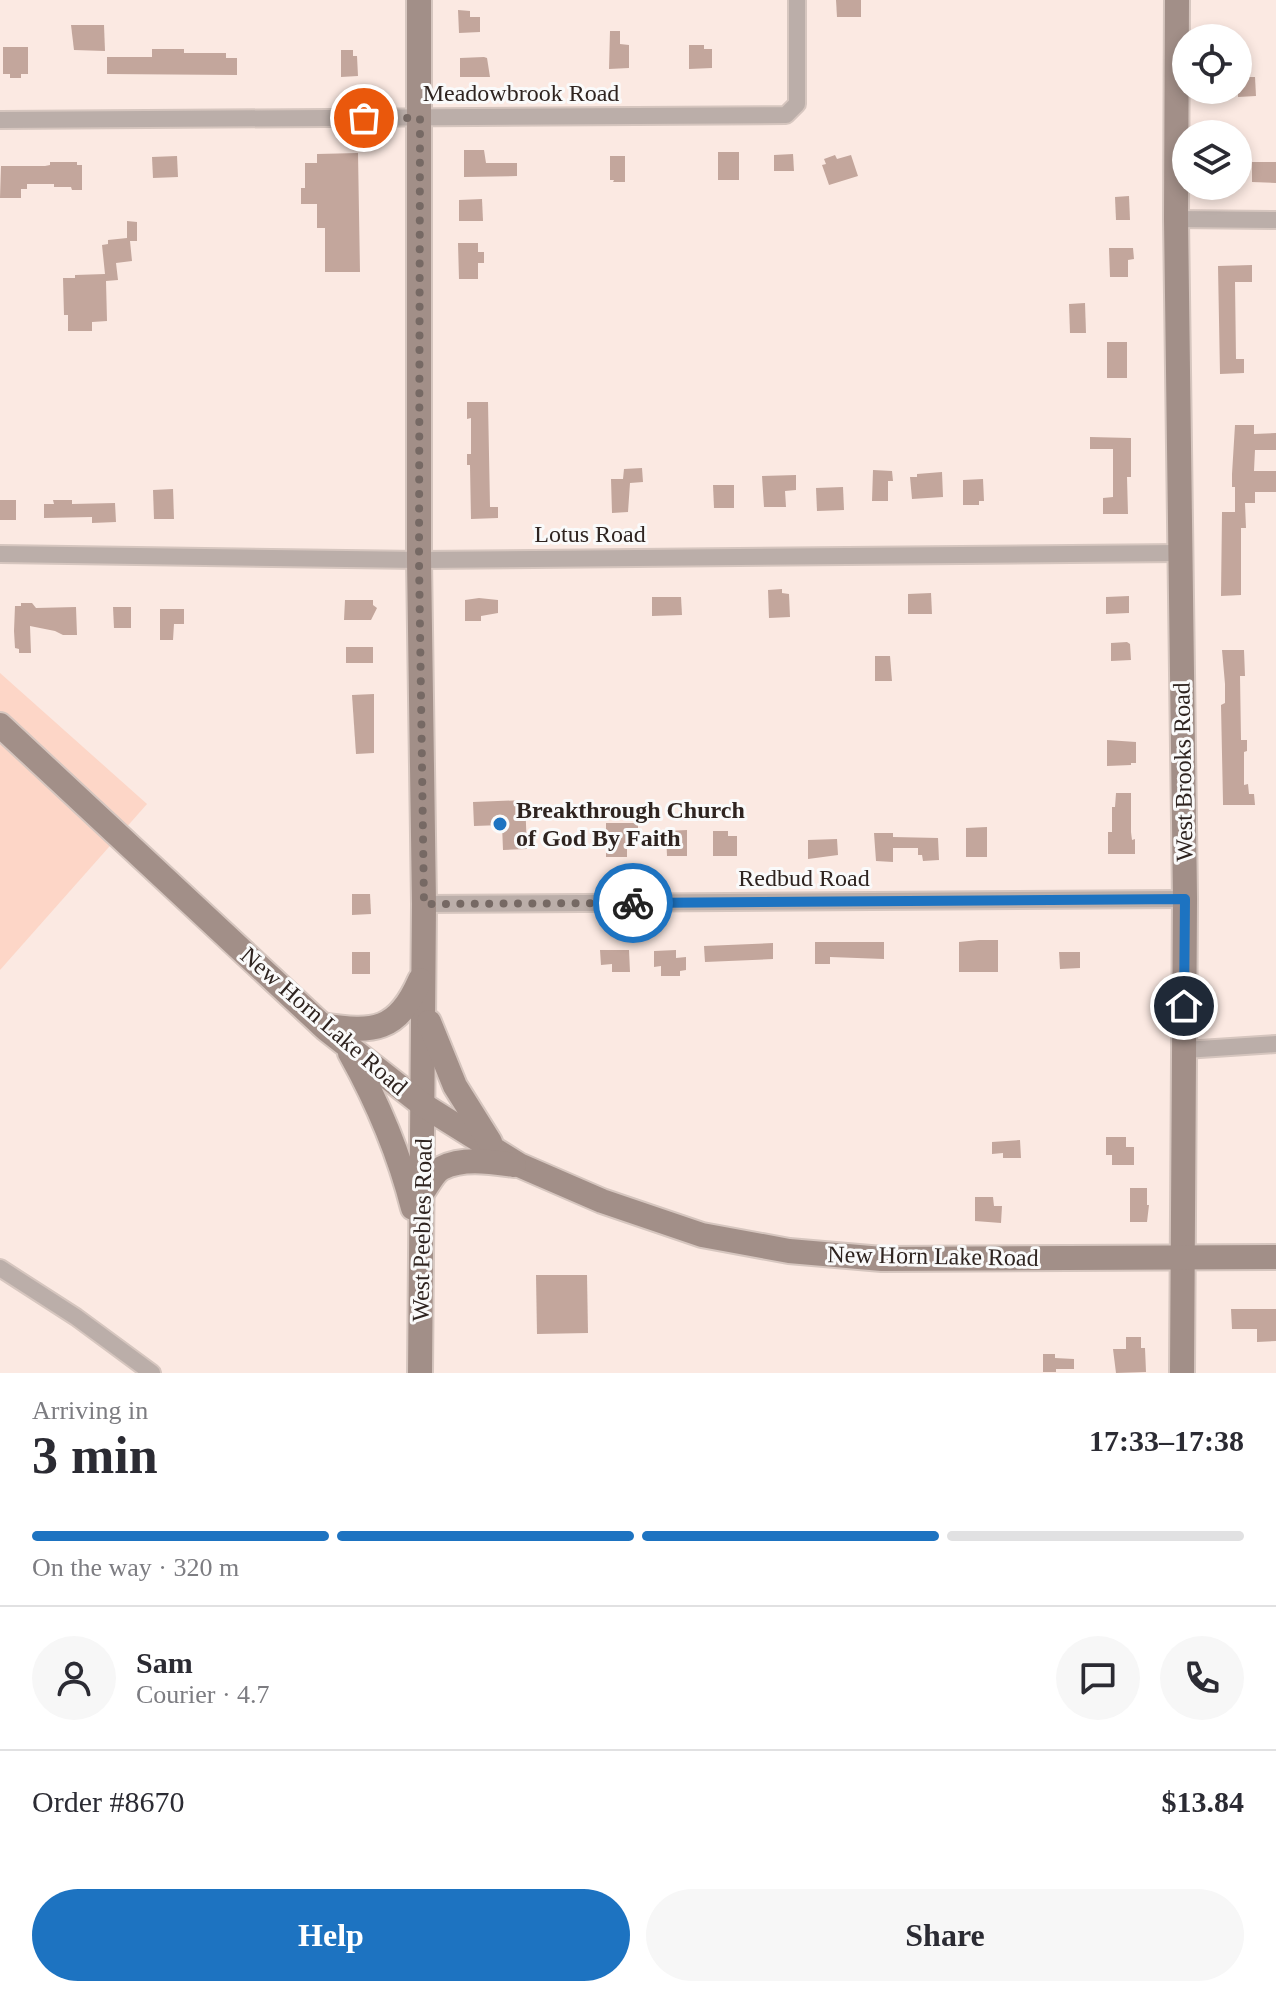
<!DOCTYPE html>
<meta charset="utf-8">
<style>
:root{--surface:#fff;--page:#f7f7f7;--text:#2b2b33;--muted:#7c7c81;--line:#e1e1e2;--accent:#1d73c1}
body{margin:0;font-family:Georgia,serif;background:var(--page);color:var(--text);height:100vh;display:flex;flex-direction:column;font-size:30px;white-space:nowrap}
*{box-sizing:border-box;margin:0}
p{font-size:26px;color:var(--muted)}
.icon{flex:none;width:44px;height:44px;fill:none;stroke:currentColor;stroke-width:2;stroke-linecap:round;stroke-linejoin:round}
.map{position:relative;height:1373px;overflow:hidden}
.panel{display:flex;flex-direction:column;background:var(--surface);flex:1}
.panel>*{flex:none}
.tools{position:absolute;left:1172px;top:24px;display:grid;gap:16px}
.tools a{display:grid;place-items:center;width:80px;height:80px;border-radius:50%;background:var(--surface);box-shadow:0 4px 12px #0003;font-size:40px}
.pin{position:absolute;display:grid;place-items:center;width:68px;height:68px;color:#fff;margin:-34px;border:4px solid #fff;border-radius:50%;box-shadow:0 2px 8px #0007}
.courier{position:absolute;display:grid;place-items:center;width:80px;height:80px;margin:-40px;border:6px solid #1d73c1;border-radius:50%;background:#fff;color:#222;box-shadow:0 2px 10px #0007}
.headline em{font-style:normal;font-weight:800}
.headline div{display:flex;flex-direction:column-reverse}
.headline{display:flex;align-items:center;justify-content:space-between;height:136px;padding:0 32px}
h1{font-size:52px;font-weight:800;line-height:60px}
.bar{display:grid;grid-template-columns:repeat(4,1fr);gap:12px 8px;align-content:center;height:96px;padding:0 32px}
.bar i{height:10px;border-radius:6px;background:var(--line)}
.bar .current{background:var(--accent)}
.bar p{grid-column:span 4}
.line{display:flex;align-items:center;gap:20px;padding:0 32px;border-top:2px solid var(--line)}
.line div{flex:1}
.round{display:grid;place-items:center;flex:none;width:84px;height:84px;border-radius:42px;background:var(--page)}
.primary-button{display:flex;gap:16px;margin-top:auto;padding:16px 32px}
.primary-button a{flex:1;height:92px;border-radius:48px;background:var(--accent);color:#fff;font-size:32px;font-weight:800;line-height:92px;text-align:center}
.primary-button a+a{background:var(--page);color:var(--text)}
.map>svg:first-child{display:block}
</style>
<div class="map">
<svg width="1276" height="1373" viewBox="0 0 1276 1373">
<rect width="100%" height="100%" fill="#fbe9e2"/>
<polygon fill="#fdd6c7" points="0,673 147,804 0,970"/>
<g fill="#c3a69c">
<polygon points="836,0 861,0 861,17 837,17"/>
<polygon points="458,10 470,11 470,17 480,17 480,32 459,33"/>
<polygon points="71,25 104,25 105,51 74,50"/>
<polygon points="610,31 620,31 620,44 629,45 629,68 609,69"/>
<polygon points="689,45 704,45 704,49 712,49 712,68 689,69"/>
<polygon points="3,47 28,47 28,74 21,74 21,78 10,78 10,74 3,74"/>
<polygon points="152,49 184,49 184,53 226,53 226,58 237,58 237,75 107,74 107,57 152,57"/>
<polygon points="341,50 353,50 353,56 357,56 358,76 341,77"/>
<polygon points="484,57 487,58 490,77 460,77 460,58"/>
<polygon points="1238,77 1255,77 1256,96 1238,97"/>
<polygon points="464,150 484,150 486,163 517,163 517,176 464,177"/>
<rect x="718" y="152" width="21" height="28"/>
<polygon points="358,153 360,272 325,272 325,228 317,228 317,204 301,204 301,188 305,188 305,163 317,163 317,154"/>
<polygon points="793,154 794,171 774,171 774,155"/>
<polygon points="835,155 837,159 851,155 858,176 829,185 822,165 826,164 824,159"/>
<polygon points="177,156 178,177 153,178 152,157"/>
<polygon points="610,156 625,156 625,182 613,182 614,180 610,180"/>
<polygon points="50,162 77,162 77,165 82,165 82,190 72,190 71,187 54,187 54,184 27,184 27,189 21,189 21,198 0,198 1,166 45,166 50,165"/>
<polygon points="1252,162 1276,162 1276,183 1252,182"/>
<polygon points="1129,196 1130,220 1116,220 1115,197"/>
<polygon points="482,199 483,221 459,221 459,200"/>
<polygon points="127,221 137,222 137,241 130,241 132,261 116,263 118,280 106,281 107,321 92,322 92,331 68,331 68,315 64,315 63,278 75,278 75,275 105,274 102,245 108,244 108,240 127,238"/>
<polygon points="458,243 478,243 478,252 484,252 484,263 478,263 478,279 459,279"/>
<polygon points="1109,248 1133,248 1134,259 1128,260 1128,277 1110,277"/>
<polygon points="1252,265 1252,282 1235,282 1236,359 1244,359 1244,373 1220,374 1218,266"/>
<polygon points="1085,303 1086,333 1070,333 1069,304"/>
<rect x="1107" y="342" width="20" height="36"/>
<polygon points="467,402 488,402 490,507 498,507 498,518 471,519 470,465 467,465 467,454 471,454 471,418 467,419"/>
<polygon points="1235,425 1254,425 1254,434 1276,433 1276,450 1255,450 1254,471 1276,471 1276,492 1255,492 1255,503 1245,503 1246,528 1241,528 1241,595 1221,596 1222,512 1235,512 1235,487 1232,487 1232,474"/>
<polygon points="1090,437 1131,438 1131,477 1127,477 1128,514 1103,514 1103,498 1113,497 1113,449 1090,449"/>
<polygon points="642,468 643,482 630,483 628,512 612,513 611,479 623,479 624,469"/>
<polygon points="873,470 892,471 893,481 888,481 888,501 872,501"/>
<polygon points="942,472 943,497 912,499 910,477 917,477 917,474"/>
<polygon points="796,475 796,490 785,491 786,507 764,507 762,476"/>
<polygon points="983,479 984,501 979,501 979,505 963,505 963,480"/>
<polygon points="713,485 734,485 734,508 714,508"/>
<polygon points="843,487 844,510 817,511 816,488"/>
<polygon points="173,489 174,519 154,519 153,490"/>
<rect x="0" y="500" width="16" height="20"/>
<polygon points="53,500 72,500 72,504 115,503 116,522 92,523 92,517 44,518 44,504 54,504"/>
<polygon points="782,589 782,593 789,594 790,617 769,618 768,590"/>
<polygon points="931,593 932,614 908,614 908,594"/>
<polygon points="1129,596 1129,613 1106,614 1106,597"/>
<polygon points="652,597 681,597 682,615 652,616"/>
<polygon points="479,598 498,600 498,613 481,616 481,621 465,621 465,600"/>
<polygon points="345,600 373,600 373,605 377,608 371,620 344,620"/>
<polygon points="21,603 32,603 36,608 76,607 77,635 63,635 55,631 30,626 31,653 19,653 19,649 15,648 14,631 15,606 21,606"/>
<polygon points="113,607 131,607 131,628 114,628"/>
<polygon points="160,609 184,609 184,624 174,624 173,640 160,640"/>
<polygon points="1127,642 1130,644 1131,660 1111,661 1111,643"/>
<rect x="346" y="647" width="27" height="16"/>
<polygon points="1222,650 1244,650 1245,676 1240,676 1241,740 1247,740 1247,751 1244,752 1244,785 1248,784 1249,794 1254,794 1255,805 1223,805 1223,802 1221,705 1225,703 1225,684"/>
<polygon points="875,656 890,656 892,681 875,681"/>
<polygon points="374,694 374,753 356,754 352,695"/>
<polygon points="1107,740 1136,742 1136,763 1131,763 1131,765 1107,766"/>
<polygon points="1116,793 1131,793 1131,832 1132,840 1135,839 1135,854 1108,854 1108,832 1112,832 1112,807 1115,807"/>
<polygon points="525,800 527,849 503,850 502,825 474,826 473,802"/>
<polygon points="606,823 638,823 638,835 627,835 627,857 606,857"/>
<polygon points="987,827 987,857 966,857 966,828"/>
<polygon points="687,830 687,856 667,856 666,831"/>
<polygon points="713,831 728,831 728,836 737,836 737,856 713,856"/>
<polygon points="874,833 893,833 893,837 938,838 939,860 923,861 922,855 918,855 918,848 893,848 893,862 876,861"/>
<polygon points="837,839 838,855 808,859 808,840"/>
<polygon points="352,894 370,894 371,914 352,915"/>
<polygon points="979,940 998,940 998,972 959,972 959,942"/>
<polygon points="815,942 884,942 884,959 830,957 830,964 815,964"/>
<polygon points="773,943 773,959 705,962 704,946"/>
<polygon points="600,950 629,950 630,972 612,972 612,964 601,965"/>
<polygon points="676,950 676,958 686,957 686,970 680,971 680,976 661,976 661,966 654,967 654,951"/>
<rect x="352" y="952" width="18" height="22"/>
<polygon points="1059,952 1080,952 1080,968 1060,969"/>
<polygon points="1106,1137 1126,1137 1126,1147 1134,1147 1134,1165 1112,1165 1112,1155 1106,1155"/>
<polygon points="1020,1140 1021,1158 1003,1158 1003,1153 992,1154 992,1142"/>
<polygon points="1130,1188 1147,1188 1147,1205 1149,1205 1147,1222 1130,1222"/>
<polygon points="975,1197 993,1197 994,1206 1002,1206 1001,1223 975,1221"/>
<polygon points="536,1275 587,1275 588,1333 537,1334"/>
<polygon points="1231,1309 1276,1309 1276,1341 1257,1342 1257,1329 1232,1329"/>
<polygon points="1126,1337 1141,1337 1141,1348 1145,1348 1146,1372 1116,1373 1113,1349 1126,1349"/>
<polygon points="1043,1354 1055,1354 1055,1358 1074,1359 1074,1369 1056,1369 1056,1372 1043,1372"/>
</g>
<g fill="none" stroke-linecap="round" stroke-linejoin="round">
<g stroke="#d6c6bf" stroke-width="20">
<g id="street">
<polyline points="0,120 786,115 797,104 797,0"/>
<polyline points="1176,219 1276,220"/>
<polyline points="0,554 419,560 1180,553"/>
<polyline points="424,904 1185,899"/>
<polyline points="1185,1050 1276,1044"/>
<polyline points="0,1268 76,1317 152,1373"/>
</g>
</g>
<g stroke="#d6c6bf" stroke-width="28">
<g id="secondary">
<polyline points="419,0 419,560 424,904 420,1373"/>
<polyline points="1177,0 1176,219 1185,899 1182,1373"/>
<polyline points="0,725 326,1029 423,1105 519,1165 602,1201 702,1235 789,1251 882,1259 1276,1257"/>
<polyline points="429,1022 455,1086 490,1142"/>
<path d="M322 1025C374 1033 397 1032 420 980"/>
<path d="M350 1053C378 1103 399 1153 413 1208"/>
<path d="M422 1193C428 1185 434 1172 442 1168 463 1157 492 1162 514 1165"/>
</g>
</g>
<use href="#street" stroke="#bbaea9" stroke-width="16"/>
<use href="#secondary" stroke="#a28f88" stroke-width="24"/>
</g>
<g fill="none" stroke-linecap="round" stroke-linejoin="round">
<polyline stroke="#766964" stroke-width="8" stroke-dasharray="0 14.4" points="364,118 420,118 419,560 424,904 633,903"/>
<polyline stroke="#1d73c1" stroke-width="10" points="633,903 1185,899 1184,1006"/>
</g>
<circle fill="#1d73c1" stroke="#fafafa" stroke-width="3" cx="500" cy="824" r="8"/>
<g text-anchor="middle" stroke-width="6" stroke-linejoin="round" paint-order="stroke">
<g font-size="24" fill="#2f2420" stroke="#fafafa">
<text x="521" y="101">Meadowbrook Road</text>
<text x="590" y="542">Lotus Road</text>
<text transform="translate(1183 772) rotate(-91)" y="8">West Brooks Road</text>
<text x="804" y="886">Redbud Road</text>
<text transform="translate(324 1021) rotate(41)" y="8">New Horn Lake Road</text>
<text transform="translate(422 1230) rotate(-89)" y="8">West Peebles Road</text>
<text transform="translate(933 1256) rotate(1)" y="8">New Horn Lake Road</text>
</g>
<g font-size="24" font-weight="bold" fill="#2f2420" stroke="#fafafa" text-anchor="start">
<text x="516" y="818">Breakthrough Church<tspan x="516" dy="28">of God By Faith</tspan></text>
</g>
</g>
</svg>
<div class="tools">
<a><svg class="icon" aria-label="locate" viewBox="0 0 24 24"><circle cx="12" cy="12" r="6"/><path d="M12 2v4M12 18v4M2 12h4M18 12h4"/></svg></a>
<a><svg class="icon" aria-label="layers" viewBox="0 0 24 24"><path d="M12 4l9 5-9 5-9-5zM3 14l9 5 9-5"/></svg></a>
</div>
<div class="pin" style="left:364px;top:118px;background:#ea580c"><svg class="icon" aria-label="bag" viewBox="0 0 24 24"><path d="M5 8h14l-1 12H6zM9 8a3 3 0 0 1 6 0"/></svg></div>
<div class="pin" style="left:1184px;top:1006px;background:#1f2937"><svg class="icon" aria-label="home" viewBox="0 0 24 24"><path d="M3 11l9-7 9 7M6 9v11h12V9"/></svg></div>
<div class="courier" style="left:633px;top:903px"><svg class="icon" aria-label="bike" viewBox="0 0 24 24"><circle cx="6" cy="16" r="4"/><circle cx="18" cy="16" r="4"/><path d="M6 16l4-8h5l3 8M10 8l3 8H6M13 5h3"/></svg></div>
</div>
<section class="panel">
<div class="headline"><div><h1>3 min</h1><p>Arriving in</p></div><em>17:33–17:38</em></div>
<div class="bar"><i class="current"></i><i class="current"></i><i class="current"></i><i></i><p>On the way · 320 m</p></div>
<div class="line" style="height:144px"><a class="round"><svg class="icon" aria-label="person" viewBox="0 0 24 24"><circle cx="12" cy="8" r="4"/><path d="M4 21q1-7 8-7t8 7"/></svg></a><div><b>Sam</b><p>Courier · 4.7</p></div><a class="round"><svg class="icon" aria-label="chat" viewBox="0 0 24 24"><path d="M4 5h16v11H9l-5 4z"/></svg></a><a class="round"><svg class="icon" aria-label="phone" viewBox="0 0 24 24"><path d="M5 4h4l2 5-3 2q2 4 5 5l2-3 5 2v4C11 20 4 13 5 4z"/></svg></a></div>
<div class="line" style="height:104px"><div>Order #8670</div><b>$13.84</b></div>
<div class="primary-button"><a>Help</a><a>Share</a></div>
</section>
